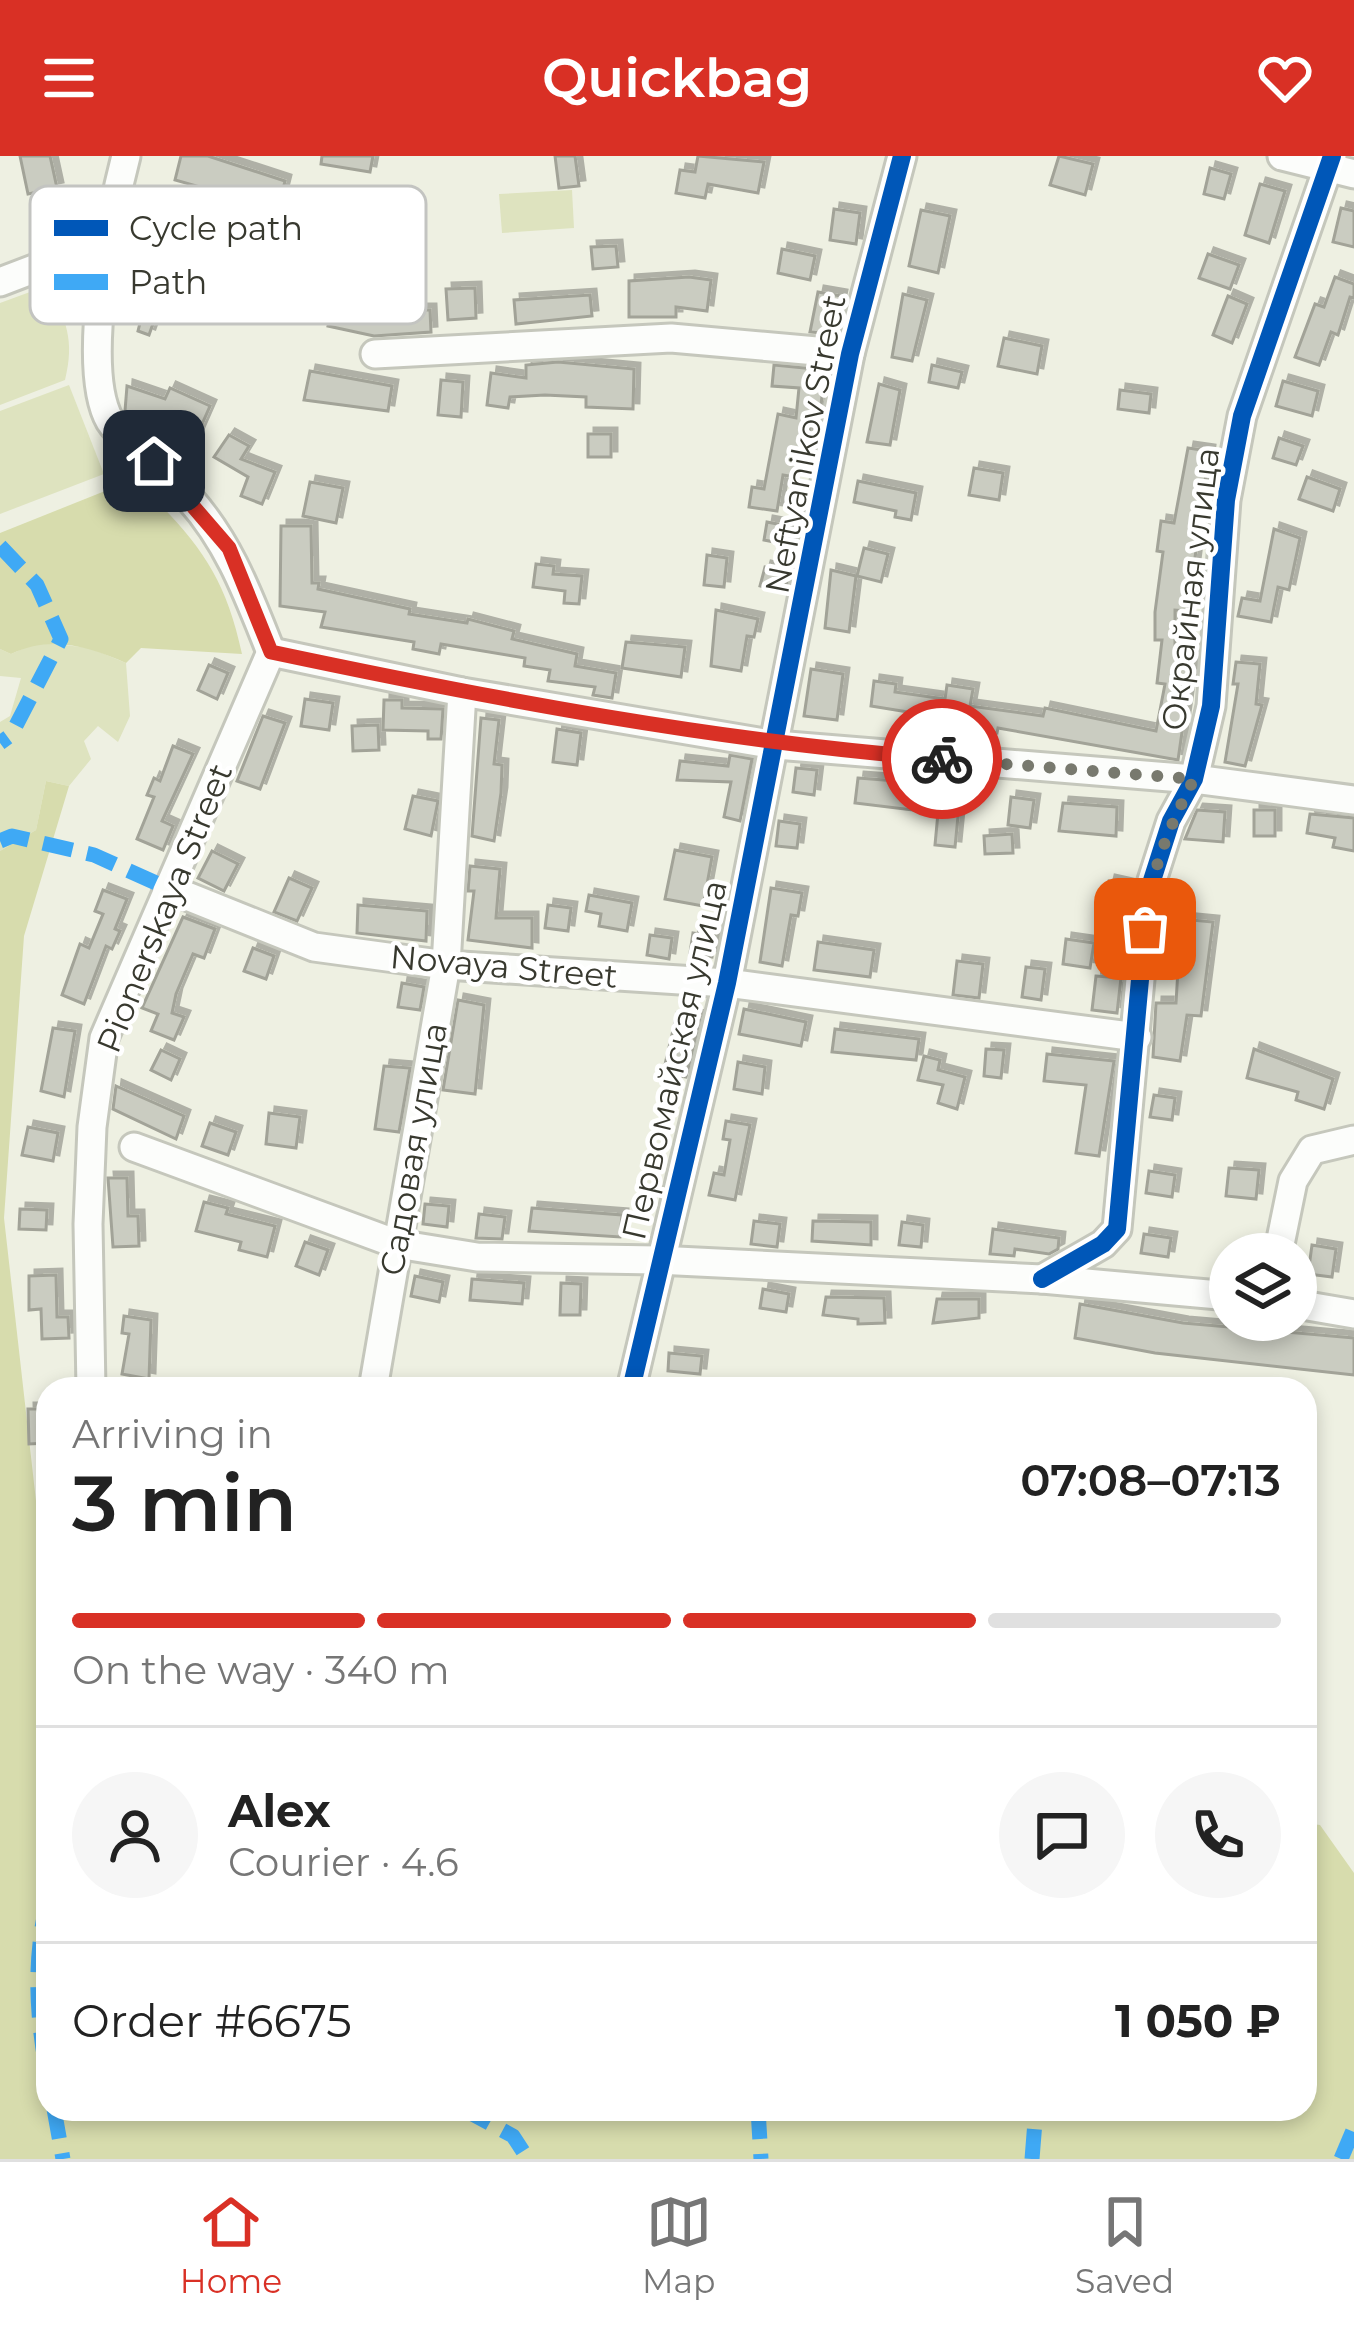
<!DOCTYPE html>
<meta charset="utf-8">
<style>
:root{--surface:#fff;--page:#f6f6f6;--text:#222;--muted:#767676;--line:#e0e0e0;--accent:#d93025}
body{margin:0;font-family:Montserrat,sans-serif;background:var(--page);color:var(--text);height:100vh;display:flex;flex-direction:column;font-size:45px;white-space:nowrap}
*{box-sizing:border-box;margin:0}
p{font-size:39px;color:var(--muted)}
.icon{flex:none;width:66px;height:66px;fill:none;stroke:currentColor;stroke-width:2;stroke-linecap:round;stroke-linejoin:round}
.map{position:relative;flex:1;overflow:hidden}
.side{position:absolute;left:36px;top:1221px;width:1281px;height:744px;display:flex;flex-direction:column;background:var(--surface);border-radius:36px;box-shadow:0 6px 18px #0003}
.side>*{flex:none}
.controls{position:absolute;left:1209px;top:1077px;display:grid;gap:24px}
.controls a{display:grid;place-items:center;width:108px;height:108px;border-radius:50%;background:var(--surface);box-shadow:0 6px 18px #0003;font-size:60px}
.pin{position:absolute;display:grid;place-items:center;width:102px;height:102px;color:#fff;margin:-51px;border-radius:24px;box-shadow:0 6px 18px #0006}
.courier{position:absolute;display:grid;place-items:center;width:120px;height:120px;margin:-60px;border:9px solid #d93025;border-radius:50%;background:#fff;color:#222;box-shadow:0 3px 15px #0007}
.summary em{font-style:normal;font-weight:600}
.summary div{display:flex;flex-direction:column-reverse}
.summary{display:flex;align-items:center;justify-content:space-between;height:204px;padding:0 36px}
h1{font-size:78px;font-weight:600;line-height:90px}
.bar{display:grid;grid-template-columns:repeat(4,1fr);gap:18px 12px;align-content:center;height:144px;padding:0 36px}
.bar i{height:15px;border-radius:9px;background:var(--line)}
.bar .active{background:var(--accent)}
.bar p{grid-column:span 4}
.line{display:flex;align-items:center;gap:30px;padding:0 36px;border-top:3px solid var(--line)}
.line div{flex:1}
.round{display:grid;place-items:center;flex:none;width:126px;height:126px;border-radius:63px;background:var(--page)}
header{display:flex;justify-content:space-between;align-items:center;height:156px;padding:0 36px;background:var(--accent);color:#fff;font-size:54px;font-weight:600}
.tabs{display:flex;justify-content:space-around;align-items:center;height:168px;border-top:3px solid var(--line);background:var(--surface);font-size:33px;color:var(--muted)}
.tabs a{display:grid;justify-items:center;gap:6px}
.tabs .active{color:var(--accent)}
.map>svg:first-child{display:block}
</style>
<header><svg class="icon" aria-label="menu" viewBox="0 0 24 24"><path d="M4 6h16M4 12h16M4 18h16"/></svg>Quickbag<svg class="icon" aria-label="heart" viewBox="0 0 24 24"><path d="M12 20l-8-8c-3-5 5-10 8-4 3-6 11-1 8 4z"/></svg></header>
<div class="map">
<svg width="1354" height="2003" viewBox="0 0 1354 2003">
<defs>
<filter id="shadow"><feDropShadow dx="6" dy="-6" stdDeviation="0" flood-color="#0004"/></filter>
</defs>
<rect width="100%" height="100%" fill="#eef0e2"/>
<g fill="#dee3bf">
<polygon points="572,34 574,72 502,77 499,38"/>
<path d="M49 129C66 165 75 184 65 224L0 249V147Z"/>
<polygon points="69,229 104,318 0,358 0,255"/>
<polygon points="38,486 90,492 126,507 130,560 118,586 98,570 84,585 91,603 69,630 46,625 36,674 0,695 0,566 10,560 21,522 0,520 0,493 11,498"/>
</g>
<g fill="#d7dcad">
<path d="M135 323C195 383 224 414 242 498L141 492 126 507C87 490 51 479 11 498L0 493V377Z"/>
<polygon points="46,625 69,630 24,780 4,1062 48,1451 48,1953 1305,1953 1305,1667 1320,1669 1354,1717 1354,2003 0,2003 0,695 36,674"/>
</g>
<g fill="#caccc1" stroke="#a2a398" stroke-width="3" filter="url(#shadow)">
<polygon points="20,0 50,0 57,32 28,38"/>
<polygon points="181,0 208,0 285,25 278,53 175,24"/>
<polygon points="322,0 373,0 370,16 321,8"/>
<polygon points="555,0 575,0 579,30 559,32"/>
<polygon points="698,0 764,6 758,37 708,28 705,42 676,37 680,14 695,16"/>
<polygon points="1059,0 1093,8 1085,39 1050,29"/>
<polygon points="1210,12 1231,18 1224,43 1204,38"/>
<polygon points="1260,28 1285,35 1269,87 1245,79"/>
<polygon points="1341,52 1354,55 1354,91 1333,86"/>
<polygon points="834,53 860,57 856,88 830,84"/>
<polygon points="921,54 950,60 938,117 909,110"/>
<polygon points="616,90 618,111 593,113 591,91"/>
<polygon points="782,93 815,100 810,124 778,117"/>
<polygon points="162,96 197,106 188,135 167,128 149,179 138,175 141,163 131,159 138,141 147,144"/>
<polygon points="1208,98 1239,109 1230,133 1199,122"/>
<polygon points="340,115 373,121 366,154 430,154 431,176 374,180 328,170"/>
<polygon points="689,121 711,124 707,155 676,151 676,161 629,161 629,125"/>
<polygon points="1335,121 1354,128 1354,142 1350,141 1338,179 1331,176 1319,209 1295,201 1315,148 1324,151"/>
<polygon points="475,132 476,162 448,164 446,133"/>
<polygon points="818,136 841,140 833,178 810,176"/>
<polygon points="903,138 927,144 912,205 892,201"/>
<polygon points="590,139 592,160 516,168 514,144"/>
<polygon points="1228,140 1247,148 1232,187 1213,179"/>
<polygon points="1004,182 1042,190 1037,218 998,210"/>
<polygon points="558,206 634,213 633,253 586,251 586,241 545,239 510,241 508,252 487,249 491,217 526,222 526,209"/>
<polygon points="774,209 825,214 820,258 813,258 807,287 800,286 795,321 783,319 777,355 749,351 752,331 764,333 778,258 796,262 799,232 772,230"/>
<polygon points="932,209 962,216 958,232 929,226"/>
<polygon points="310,215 392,230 388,255 304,244"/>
<polygon points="441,224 463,226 461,261 438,259"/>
<polygon points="1283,225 1318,235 1312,260 1276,250"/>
<polygon points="879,228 900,234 890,289 867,286"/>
<polygon points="127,230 165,243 170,232 210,250 187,302 137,259 125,255"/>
<polygon points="1120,234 1151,238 1149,257 1118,253"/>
<rect x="588" y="278" width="23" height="23"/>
<polygon points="229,279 249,290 241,303 275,316 262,348 241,340 248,321 214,301"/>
<polygon points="1279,282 1303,290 1296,309 1273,302"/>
<polygon points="1188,292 1209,295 1188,455 1175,454 1175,497 1193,500 1178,604 998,572 997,577 974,573 975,568 927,560 926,571 906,568 908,556 871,550 874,525 896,528 895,536 945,543 947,529 973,533 970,550 1043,560 1045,552 1156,575 1165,528 1157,527 1162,484 1155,484 1155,456 1163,396 1157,395 1161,365 1174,367"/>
<polygon points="974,312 1003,317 999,344 969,339"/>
<polygon points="1307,321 1340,333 1333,355 1299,343"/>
<polygon points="858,325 916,337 911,364 895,361 896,355 854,346"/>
<polygon points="310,326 343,332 336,367 303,360"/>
<polygon points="767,366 798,372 794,390 764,384"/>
<polygon points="281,370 311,370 312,427 319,427 318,433 410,453 409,458 467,467 468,463 514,475 512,483 577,498 575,510 616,517 612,542 593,539 595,531 548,525 550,514 524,510 525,502 441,488 439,498 413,493 414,486 321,471 325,456 280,450"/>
<polygon points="1274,373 1300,382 1289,434 1278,431 1271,466 1238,460 1242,442 1260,445"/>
<polygon points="864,392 888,398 881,426 857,420"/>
<polygon points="707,399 727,402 724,431 704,429"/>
<polygon points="536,408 554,410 553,418 582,420 579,448 564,447 565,435 533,431"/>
<polygon points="765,411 789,417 784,436 760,430"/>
<polygon points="831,414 856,420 849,476 825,472"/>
<polygon points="716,454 758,463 754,481 747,480 741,515 711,510"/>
<polygon points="626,486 685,491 681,521 622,512"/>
<polygon points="1236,506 1260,508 1256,548 1262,549 1245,610 1225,606 1238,528 1233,528"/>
<polygon points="209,509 228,517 217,543 198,534"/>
<polygon points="811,513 843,518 837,564 804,560"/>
<polygon points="305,543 333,547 329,574 301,570"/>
<polygon points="384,544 402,544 402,552 443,553 441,583 428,583 428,575 383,574"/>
<polygon points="263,560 285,567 260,633 237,625"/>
<polygon points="481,562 499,564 494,608 502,609 501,637 494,685 472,680"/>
<polygon points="378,569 379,594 353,595 352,570"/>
<polygon points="557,573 581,577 577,609 553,606"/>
<polygon points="173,590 193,598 162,665 173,670 163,694 137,683 154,641 147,639 154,622 160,625"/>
<polygon points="730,599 752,603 740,665 724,661 731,626 677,624 680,605 728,610"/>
<polygon points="796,612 817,614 814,639 793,636"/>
<polygon points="858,622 961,630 955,691 935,689 938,657 855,647"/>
<polygon points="413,640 438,645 431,680 405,673"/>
<polygon points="1011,641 1034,644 1030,672 1008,669"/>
<polygon points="1063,647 1117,651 1116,680 1059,675"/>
<polygon points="1197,654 1225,656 1223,686 1185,683"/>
<rect x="1254" y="654" width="21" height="26"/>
<polygon points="1310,658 1354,662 1354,695 1333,691 1335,682 1307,677"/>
<polygon points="779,665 800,668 797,692 776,690"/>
<polygon points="1012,678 1013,697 985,698 984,680"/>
<polygon points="675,694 712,701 703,750 665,743"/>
<polygon points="212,695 238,708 224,735 198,722"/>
<polygon points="470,710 500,713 496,762 532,762 532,792 468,784 474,735 468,735"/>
<polygon points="289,722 312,732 297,765 274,756"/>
<polygon points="1109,725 1131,730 1126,761 1102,756"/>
<polygon points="771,732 802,737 798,760 791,759 782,810 760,806"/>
<polygon points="103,734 127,743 115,773 120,775 112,793 106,790 84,848 62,839 80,788 89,792 103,758 95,755"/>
<polygon points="589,739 632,747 627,775 599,770 601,758 586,755"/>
<polygon points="358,749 427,755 426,785 357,777"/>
<polygon points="548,749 571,752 568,775 545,772"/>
<polygon points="183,761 215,773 204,802 193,798 176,838 172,857 184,861 174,884 151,875 158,858 142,852"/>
<polygon points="1181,763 1213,766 1201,860 1187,859 1180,905 1153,901 1156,847 1176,847"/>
<polygon points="693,777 715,780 712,801 690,797"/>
<polygon points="650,779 672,782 669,803 647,799"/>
<polygon points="1066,783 1094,787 1090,812 1063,808"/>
<polygon points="818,786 874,794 870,821 814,814"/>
<polygon points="253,792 274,800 266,823 244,815"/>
<polygon points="957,805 983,808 979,842 953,839"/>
<polygon points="1026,811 1045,813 1041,844 1022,841"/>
<polygon points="1096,820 1121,822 1117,857 1092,854"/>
<polygon points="402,827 424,831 420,854 398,851"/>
<polygon points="458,844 484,849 475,938 443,934"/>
<polygon points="744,853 806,866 801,890 739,878"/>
<polygon points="677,857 700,861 686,921 663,917"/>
<polygon points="53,872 75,875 64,941 41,935"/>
<polygon points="835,873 919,883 916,904 832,896"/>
<polygon points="986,893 1004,894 1001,922 984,920"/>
<polygon points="1254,893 1333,923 1324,953 1296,944 1298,936 1247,922"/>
<polygon points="161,894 180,903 171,924 151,914"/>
<polygon points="1047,898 1114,905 1099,1000 1076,997 1086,929 1044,925"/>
<polygon points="924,900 940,904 938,914 965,921 957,953 938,947 943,929 918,924"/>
<polygon points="738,906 765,911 762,938 734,933"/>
<polygon points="384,910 410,912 399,976 375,973"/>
<polygon points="116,930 184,960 176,983 113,953"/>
<polygon points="1154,939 1175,942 1172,964 1150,961"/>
<polygon points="269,957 300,961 296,992 266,988"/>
<polygon points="726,965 750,969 735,1044 709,1039 714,1017 724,1019 730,984 723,983"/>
<polygon points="210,967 236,976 228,999 202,990"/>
<polygon points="28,971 58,977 53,1005 22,999"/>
<polygon points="1229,1012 1259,1014 1256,1043 1226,1040"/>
<polygon points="1149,1015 1175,1019 1172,1041 1146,1037"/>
<polygon points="108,1022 127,1022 128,1060 138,1060 139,1090 113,1091"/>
<polygon points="204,1046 228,1052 226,1058 275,1070 267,1101 239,1094 241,1086 196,1075"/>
<polygon points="425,1048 449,1050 447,1071 423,1068"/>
<polygon points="532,1052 622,1059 620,1081 529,1075"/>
<polygon points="20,1053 47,1054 46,1074 19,1073"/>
<polygon points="479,1058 505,1061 502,1083 476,1082"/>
<polygon points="754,1065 780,1068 777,1091 751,1088"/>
<polygon points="813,1065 871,1066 871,1089 812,1085"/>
<polygon points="902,1066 923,1069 921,1091 899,1089"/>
<polygon points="993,1073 1059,1082 1058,1093 1049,1098 1015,1093 1014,1100 990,1098"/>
<polygon points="1144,1078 1171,1082 1168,1101 1141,1097"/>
<polygon points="305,1086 328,1094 319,1119 296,1110"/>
<polygon points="1312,1089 1336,1093 1332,1121 1308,1118"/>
<polygon points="56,1119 57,1161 68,1161 69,1182 42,1183 41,1153 29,1154 29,1120"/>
<polygon points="415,1120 443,1126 439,1146 411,1140"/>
<polygon points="472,1123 524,1127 522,1148 470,1144"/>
<polygon points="561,1127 581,1128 580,1159 560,1159"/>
<polygon points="763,1133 789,1138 786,1156 760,1152"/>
<polygon points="826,1141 884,1142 885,1167 858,1168 858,1163 823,1159"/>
<polygon points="937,1143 979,1143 979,1162 933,1167"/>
<polygon points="1080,1148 1183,1167 1354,1182 1354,1219 1155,1197 1075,1182"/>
<polygon points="124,1160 151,1164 149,1223 122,1218 129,1178 122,1177"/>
<polygon points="669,1197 702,1200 700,1218 668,1215"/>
<polygon points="28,1253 48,1253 48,1287 29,1288"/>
</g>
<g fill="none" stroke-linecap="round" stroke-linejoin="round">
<g stroke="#c5c7bc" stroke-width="33">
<g id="minor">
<path d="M126 0C111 58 80 213 110 265 122 284 170 322 189 342 230 388 248 439 271 496"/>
<polyline points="1282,0 1354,18"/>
<polyline points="0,126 60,103 110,96"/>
<polyline points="375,198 671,182 850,198"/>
<polyline points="271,496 462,536 776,589 1194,623 1354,644"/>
<polyline points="167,732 314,791 446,809 727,827 1137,881"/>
<polyline points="134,991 397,1088 477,1101 657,1104 1042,1123 1230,1140"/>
<polyline points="1278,1098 1293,1025 1312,994 1354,984"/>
<polyline points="1042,1123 1103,1088 1117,1073 1148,737 1171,665 1194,623 1211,550 1226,344 1242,260 1332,0"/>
<polyline points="1296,1148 1354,1158"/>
<polyline points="91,1233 88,1068 92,971 104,882 271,496"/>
<polyline points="373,1233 446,809 462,536"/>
<polyline points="631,1233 727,827 850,198 902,0"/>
</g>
</g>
<use href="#minor" stroke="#fcfdfb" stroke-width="27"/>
<g stroke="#3fa9f5" stroke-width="15" stroke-dasharray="30 15" stroke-linecap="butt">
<polyline points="0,390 37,429 61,483 11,579 0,587"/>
<polyline points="0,685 12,680 94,699 167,732"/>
<path d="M48 1742C33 1804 36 1859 48 1922"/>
<polyline points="54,1953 63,2003"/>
<polyline points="463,1953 513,1980 528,2003"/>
<polyline points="758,1953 761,2003"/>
<polyline points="1032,2003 1036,1953"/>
<polyline points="1341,2003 1354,1972"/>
</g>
<g stroke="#fff" stroke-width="26">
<g id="cycleway">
<polyline points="1042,1123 1103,1088 1117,1073 1148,737 1171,665 1194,623 1211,550 1226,344 1242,260 1332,0"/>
<polyline points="631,1233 727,827 850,198 902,0"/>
</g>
</g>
<use href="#cycleway" stroke="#0057b8" stroke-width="18"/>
</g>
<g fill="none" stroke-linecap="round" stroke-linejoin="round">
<path stroke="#78796e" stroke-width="12" stroke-dasharray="0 21.6" d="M942 603 1194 623C1169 671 1149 718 1145 773"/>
<path stroke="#d93025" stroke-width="15" d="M154 305 229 392 271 496C493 543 715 585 942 603"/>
</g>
<g text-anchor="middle" stroke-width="9" stroke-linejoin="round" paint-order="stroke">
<g font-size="33" fill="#38392f" stroke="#fff">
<text transform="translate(805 288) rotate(-79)" y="12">Neftyanikov Street</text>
<text transform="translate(1190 433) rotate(-83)" y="12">Окрайная улица</text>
<text transform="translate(164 752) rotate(-68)" y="12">Pionerskaya Street</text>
<text transform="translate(504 810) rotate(5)" y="12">Novaya Street</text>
<text transform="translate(674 904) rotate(-77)" y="12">Первомайская улица</text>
<text transform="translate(413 993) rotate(-80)" y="12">Садовая улица</text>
</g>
</g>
<rect x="30" y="30" width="396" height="138" rx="18" fill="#fff" stroke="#c3c4c1" stroke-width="3"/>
<rect x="54" y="64" width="54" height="16" fill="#0057b8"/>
<rect x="54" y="118" width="54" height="16" fill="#3fa9f5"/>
<g font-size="33" fill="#38392f">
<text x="129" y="84">Cycle path</text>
<text x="129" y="138">Path</text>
</g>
</svg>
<div class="controls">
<a><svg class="icon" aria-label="layers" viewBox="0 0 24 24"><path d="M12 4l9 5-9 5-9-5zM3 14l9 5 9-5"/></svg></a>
</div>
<div class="pin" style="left:1145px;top:773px;background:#ea580c"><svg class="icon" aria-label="bag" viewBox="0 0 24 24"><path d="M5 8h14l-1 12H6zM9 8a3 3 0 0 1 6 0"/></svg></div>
<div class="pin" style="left:154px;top:305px;background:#1f2937"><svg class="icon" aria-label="home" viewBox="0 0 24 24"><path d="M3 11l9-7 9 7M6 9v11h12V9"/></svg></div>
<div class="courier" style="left:942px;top:603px"><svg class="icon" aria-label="bike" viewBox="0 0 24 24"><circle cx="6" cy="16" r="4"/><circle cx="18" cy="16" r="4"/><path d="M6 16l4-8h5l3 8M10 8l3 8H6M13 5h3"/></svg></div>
<section class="side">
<div class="summary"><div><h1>3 min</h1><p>Arriving in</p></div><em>07:08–07:13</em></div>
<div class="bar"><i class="active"></i><i class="active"></i><i class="active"></i><i></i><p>On the way · 340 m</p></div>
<div class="line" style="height:216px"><a class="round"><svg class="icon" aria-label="person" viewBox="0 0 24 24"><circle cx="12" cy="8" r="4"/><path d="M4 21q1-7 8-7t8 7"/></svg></a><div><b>Alex</b><p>Courier · 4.6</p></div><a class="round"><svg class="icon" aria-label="chat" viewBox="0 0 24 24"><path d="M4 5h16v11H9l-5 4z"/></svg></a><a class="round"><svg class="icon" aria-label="phone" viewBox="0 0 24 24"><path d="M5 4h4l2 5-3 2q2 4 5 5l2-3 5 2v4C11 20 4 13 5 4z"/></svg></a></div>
<div class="line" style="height:156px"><div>Order #6675</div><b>1 050 ₽</b></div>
</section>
</div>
<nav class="tabs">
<a class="active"><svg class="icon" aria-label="home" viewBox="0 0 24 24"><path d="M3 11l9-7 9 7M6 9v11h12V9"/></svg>Home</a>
<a><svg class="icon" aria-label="map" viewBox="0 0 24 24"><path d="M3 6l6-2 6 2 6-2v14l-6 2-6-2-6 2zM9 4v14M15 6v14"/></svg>Map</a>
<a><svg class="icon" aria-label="saved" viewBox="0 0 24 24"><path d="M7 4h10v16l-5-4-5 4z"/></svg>Saved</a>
</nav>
